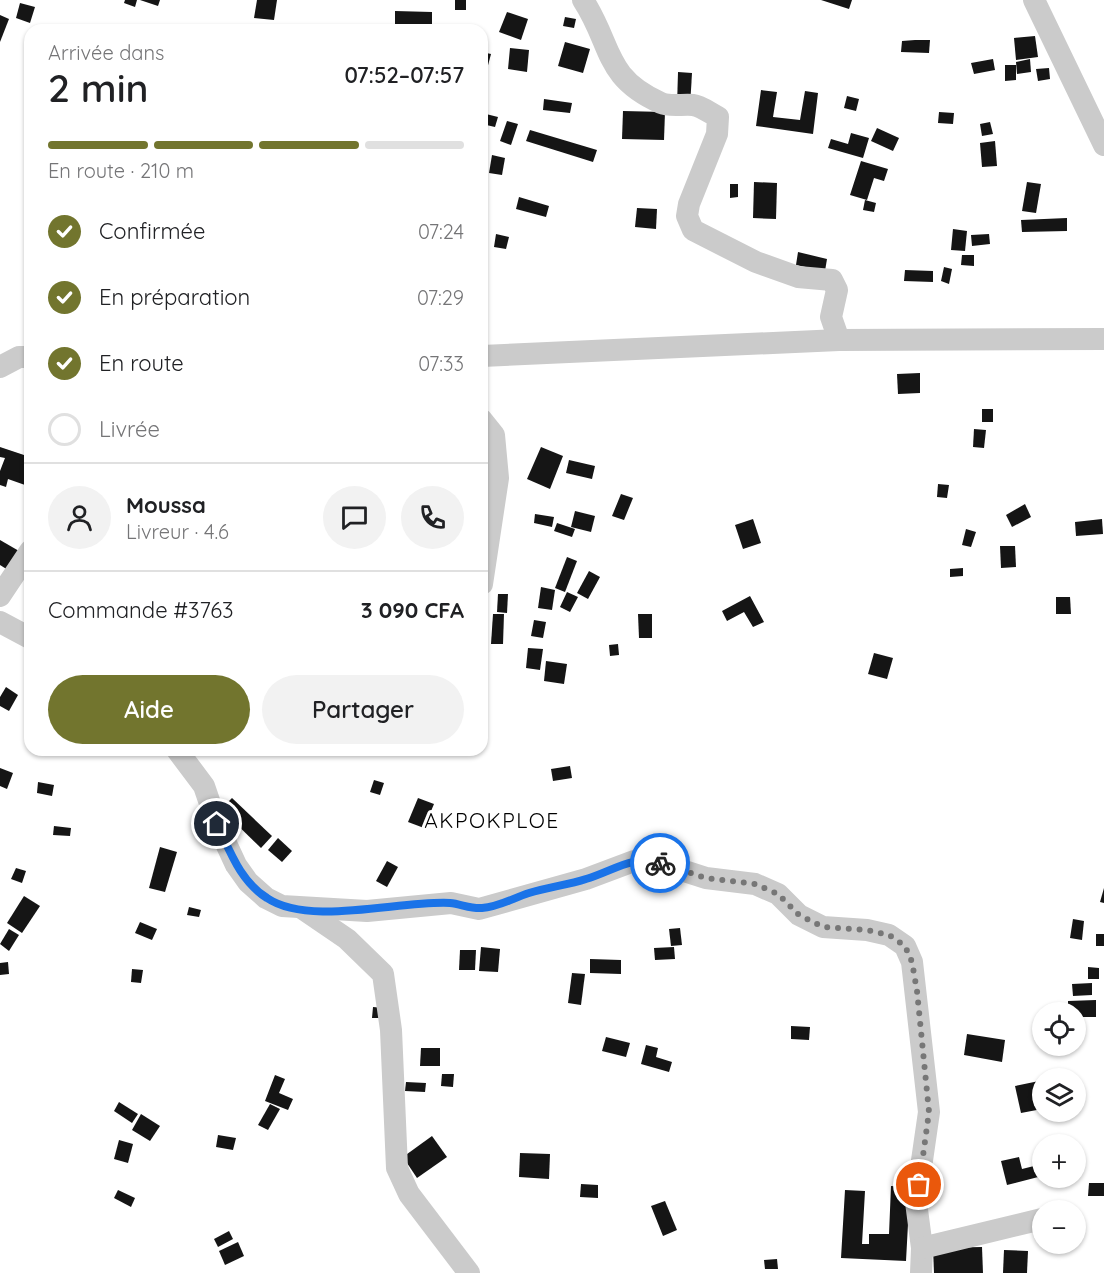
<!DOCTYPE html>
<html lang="fr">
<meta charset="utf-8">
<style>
:root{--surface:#fff;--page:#f2f2f2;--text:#202124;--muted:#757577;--line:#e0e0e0;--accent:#72752e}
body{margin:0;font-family:Quicksand,sans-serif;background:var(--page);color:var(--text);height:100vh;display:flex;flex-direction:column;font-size:22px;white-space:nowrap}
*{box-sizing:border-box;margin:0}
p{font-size:20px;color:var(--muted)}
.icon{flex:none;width:33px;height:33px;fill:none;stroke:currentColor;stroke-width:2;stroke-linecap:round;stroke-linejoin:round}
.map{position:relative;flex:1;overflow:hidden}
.sheet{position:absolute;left:24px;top:24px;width:464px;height:732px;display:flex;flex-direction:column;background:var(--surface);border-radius:18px;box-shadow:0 2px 4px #0004}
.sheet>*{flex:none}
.buttons{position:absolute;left:1032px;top:1002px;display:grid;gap:12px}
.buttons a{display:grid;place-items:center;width:54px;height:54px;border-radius:50%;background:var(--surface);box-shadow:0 2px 4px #0004;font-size:30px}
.pin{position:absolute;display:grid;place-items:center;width:51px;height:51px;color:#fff;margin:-26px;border:3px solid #fff;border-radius:50%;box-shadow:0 2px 6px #0007}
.courier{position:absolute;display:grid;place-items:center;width:60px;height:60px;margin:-30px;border:4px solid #1a73e8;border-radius:50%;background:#fff;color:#222;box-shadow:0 2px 8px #0007}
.head em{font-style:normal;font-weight:600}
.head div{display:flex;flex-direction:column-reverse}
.head{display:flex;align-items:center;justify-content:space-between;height:102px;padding:0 24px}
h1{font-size:39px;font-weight:600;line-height:45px}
.bar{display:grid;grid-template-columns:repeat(4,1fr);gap:9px 6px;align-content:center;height:72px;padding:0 24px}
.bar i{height:8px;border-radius:4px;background:var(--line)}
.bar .active{background:var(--accent)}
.bar p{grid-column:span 4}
.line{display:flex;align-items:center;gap:15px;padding:0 24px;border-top:2px solid var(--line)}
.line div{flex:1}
.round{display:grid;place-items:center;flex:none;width:63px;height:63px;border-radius:32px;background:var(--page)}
ol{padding:0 24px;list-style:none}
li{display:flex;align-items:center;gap:18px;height:66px}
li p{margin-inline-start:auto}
li .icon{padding:6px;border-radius:50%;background:var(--accent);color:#fff;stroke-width:4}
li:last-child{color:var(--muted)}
li i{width:33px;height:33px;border:3px solid var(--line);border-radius:50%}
.button{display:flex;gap:12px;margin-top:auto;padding:12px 24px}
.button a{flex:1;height:69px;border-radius:36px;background:var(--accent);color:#fff;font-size:24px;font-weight:600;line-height:69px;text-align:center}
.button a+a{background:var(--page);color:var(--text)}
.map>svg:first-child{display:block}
</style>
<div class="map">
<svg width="1104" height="1273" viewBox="0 0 1104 1273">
<rect width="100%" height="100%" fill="#fff"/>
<g fill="#151515">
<polygon points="125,0 137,0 135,7 124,3"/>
<polygon points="140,0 160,0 158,6"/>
<polygon points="257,0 277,0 274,20 254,18"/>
<rect x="455" y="0" width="11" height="10"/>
<polygon points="821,0 852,0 849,9"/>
<polygon points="20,3 35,7 30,23 16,18"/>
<polygon points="395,11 432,12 432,29 395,28"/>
<polygon points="507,12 528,19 521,40 499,32"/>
<polygon points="0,15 9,19 0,42"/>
<polygon points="565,17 576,19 574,28 563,26"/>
<polygon points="1035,36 1038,57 1016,60 1014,38"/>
<polygon points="915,40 930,40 929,53 901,52 902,41"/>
<polygon points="565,42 590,49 583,73 558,66"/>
<polygon points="510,48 529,50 527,72 508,69"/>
<polygon points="482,52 491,54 482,88"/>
<polygon points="993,59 995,70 974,74 971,63"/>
<polygon points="1030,59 1031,72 1017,74 1016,62"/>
<polygon points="1005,65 1016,65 1016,80 1005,81"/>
<polygon points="1049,68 1050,79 1038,81 1036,69"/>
<polygon points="678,72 692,73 690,107 677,106"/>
<polygon points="761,90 777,92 773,117 800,120 805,91 818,93 813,134 756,126"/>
<polygon points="847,96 859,99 856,111 844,108"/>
<polygon points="544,99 572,103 570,113 543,110"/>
<polygon points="623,111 665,112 664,140 622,139"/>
<polygon points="939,112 954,113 953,124 938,123"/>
<polygon points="482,113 498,117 495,127 482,124"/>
<polygon points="507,121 518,124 511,145 500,141"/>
<polygon points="990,122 993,134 982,136 980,124"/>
<polygon points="877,128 899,138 893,151 871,141"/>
<polygon points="530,130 597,150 593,162 526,141"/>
<polygon points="851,133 869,138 863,158 828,148 831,139 848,144"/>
<polygon points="995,141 997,166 982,167 980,143"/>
<polygon points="492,155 505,158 502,175 489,173"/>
<polygon points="861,161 888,169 884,181 874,178 867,200 850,195"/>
<polygon points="754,182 777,183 776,219 753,218"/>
<polygon points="1027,182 1041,184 1036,213 1022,211"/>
<polygon points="730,184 738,184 738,197 730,198"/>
<polygon points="519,197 549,206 546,217 516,209"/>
<polygon points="865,200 876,203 874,212 863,210"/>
<polygon points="637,208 657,209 656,229 635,227"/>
<polygon points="1067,218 1067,231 1022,232 1021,220"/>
<polygon points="953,229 967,231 965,251 951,250"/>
<polygon points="496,234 509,237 506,249 494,247"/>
<polygon points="989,234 990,244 972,246 971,235"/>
<polygon points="798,252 827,259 825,271 796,265"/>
<polygon points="962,255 974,255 974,266 961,265"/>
<polygon points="944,267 952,269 949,284 941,281"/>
<polygon points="905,270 933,271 933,282 904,281"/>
<polygon points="920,373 920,393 898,394 897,374"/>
<rect x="982" y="409" width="11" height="13"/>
<polygon points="974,429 986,430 984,448 973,447"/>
<polygon points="0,447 30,457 30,469 25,485 8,479 6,487 0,485 0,471 5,458 0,457"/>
<polygon points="541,447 563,456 550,489 527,479"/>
<polygon points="569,460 595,466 592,479 566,473"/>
<polygon points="938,484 949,485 947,498 937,497"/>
<polygon points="621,494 633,498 624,520 612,516"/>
<polygon points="1025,504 1031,517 1012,527 1006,515"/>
<polygon points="575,511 595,516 591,532 571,527"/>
<polygon points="535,514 554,517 552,527 534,523"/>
<polygon points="753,519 761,543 743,549 735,525"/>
<polygon points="1102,519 1103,534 1076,536 1075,522"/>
<polygon points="557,523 575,529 572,537 554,531"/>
<polygon points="966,529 976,532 971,547 962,545"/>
<polygon points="0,540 19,551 8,570 0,565"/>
<polygon points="1000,546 1015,546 1016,567 1001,568"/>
<polygon points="567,557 577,561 565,592 555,588"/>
<polygon points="963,568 963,576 950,577 950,569"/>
<polygon points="589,571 600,577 588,599 577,593"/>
<polygon points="541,587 555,590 552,610 538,608"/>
<polygon points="567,592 578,597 570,612 560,607"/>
<polygon points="498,594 508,594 507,613 497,612"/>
<polygon points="750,596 764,622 753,627 744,612 727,621 722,611"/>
<polygon points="1056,597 1070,597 1071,614 1056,614"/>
<polygon points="493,614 504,614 503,644 491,644"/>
<polygon points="638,614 652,614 652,638 639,638"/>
<polygon points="534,620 546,622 543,638 531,636"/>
<polygon points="618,644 619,655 610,656 609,645"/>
<polygon points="528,648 543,649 540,670 526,668"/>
<polygon points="874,653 893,658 887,679 868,674"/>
<polygon points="546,661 567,664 564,684 544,681"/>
<polygon points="6,687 18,695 9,711 0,706 0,697"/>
<polygon points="570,766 572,778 553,781 551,769"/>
<polygon points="0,768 13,773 7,789 0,786"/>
<polygon points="374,780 384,783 380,795 370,792"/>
<polygon points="38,782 54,785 52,796 37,793"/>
<polygon points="232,798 272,836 261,848 221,809"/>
<polygon points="418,798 434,804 424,828 408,822"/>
<polygon points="54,826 71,828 70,836 53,835"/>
<polygon points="278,838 292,851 282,862 268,850"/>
<polygon points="160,847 177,852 165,892 149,888"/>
<polygon points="387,861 398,867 387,887 376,881"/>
<polygon points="16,868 26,871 22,883 11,879"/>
<polygon points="1104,888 1104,903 1100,902"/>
<polygon points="24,896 40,906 22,933 7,923"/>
<polygon points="189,907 201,910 199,917 187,915"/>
<polygon points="1073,919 1084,921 1082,940 1070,938"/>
<polygon points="140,922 157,929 152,940 135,933"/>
<polygon points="680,928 682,945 671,946 669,929"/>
<polygon points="9,929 19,935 9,951 0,944"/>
<rect x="1096" y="934" width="8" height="12"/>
<polygon points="481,947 500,949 498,972 479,971"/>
<polygon points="674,947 675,959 655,960 654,948"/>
<polygon points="460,950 476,950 475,970 459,970"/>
<polygon points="590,959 621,960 621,974 590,973"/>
<polygon points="8,962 9,974 0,975 0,963"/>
<polygon points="1088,967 1099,968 1099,979 1088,979"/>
<polygon points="132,969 143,970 141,983 131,982"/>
<polygon points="572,973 585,974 581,1005 568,1003"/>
<polygon points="1092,983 1092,995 1073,996 1072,984"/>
<polygon points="1096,1000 1096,1017 1076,1017 1076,1012 1068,1012 1068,1001"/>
<polygon points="373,1007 384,1008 384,1018 372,1018"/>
<polygon points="791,1026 810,1027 809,1040 791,1039"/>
<polygon points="967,1034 1005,1040 1002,1062 964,1055"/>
<polygon points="606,1037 630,1043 626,1057 602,1051"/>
<polygon points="646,1045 658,1048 656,1057 672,1062 669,1072 641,1064"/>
<polygon points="421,1048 440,1048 440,1066 420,1066"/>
<polygon points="442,1074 454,1074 453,1087 441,1086"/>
<polygon points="275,1075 285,1079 279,1093 293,1099 288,1110 265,1101"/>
<polygon points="1039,1081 1042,1109 1021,1113 1015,1086"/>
<polygon points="406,1082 426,1083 425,1092 405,1091"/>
<polygon points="119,1102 138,1114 132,1123 114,1111"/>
<polygon points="270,1104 280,1109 268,1130 258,1125"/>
<polygon points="141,1114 160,1126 150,1141 132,1130"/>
<polygon points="218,1135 236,1138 233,1150 216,1147"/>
<polygon points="432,1136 447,1157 417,1178 403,1157"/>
<polygon points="119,1140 133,1144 128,1163 114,1159"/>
<polygon points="520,1153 550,1154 549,1179 519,1177"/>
<polygon points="1019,1157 1022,1169 1042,1164 1042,1176 1007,1185 1001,1161"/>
<polygon points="1089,1183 1104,1183 1104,1196 1088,1196"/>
<polygon points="581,1184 598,1185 598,1198 580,1197"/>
<polygon points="891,1186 910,1187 906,1261 841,1258 845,1190 865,1191 862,1244 869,1244 869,1234 889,1234"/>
<polygon points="118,1190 135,1198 131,1207 114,1198"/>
<polygon points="665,1201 677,1230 663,1236 651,1206"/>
<polygon points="229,1231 233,1239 218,1247 214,1239"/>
<polygon points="238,1242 244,1256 225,1265 219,1251"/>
<polygon points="982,1247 983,1273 934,1273 933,1248"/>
<polygon points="1004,1250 1028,1251 1027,1273 1003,1273"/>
<polygon points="777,1259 778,1269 765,1269 764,1260"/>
</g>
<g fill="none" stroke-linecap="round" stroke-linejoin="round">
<g stroke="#cbcbcb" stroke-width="22">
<path d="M583 0C613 46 603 77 661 103 670 107 682 104 693 105 701 106 710 113 718 117L717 134 689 204 687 216 693 230 756 262 798 277 832 280 837 290 831 317 839 340"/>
<polyline points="1034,0 1104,145"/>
<polyline points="482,356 839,340 1104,339"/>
<polyline points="0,367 19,357 30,357"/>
<polyline points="482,420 494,435 498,478 482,584"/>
<polyline points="0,596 30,551"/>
<polyline points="0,622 30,638"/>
<polyline points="177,750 204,786 217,824 236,865 248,882 266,898 282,906 367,911 451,903 479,909 586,879 634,861 647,859 706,878 755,884 778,894 799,915 823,927 867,930 889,935 905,946 912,962 929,1112 916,1202 922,1248 921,1273"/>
<polyline points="303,909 347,939 383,974 391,1030 397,1168 409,1194 469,1273"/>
<polyline points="922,1248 1042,1219"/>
</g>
</g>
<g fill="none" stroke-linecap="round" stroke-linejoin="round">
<polyline stroke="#777" stroke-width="6" stroke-dasharray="0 10.8" points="660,863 706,878 755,884 778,894 799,915 823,927 867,930 889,935 905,946 912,962 917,991 929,1112 919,1185"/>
<path stroke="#1a73e8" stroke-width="8" d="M217 824C230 851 240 881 267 898 310 927 401 900 450 903 461 904 471 909 482 908 499 907 513 898 529 893 548 887 568 885 586 879 611 872 634 854 660 863"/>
</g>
<g text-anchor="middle" stroke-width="6" stroke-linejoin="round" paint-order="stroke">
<g font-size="21" letter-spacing="1.5" fill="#000" stroke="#fff">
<text x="492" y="828">AKPOKPLOE</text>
</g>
</g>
</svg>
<div class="buttons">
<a><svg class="icon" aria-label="locate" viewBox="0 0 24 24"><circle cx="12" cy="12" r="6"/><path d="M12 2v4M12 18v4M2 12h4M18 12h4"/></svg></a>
<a><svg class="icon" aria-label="layers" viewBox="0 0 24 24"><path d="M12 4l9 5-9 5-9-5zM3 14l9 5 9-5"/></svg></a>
<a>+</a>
<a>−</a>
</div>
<div class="pin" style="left:919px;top:1185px;background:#ea580c"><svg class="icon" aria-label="bag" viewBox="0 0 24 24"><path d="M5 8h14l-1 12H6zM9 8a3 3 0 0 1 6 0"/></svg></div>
<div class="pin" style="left:217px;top:824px;background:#1f2937"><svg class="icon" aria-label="home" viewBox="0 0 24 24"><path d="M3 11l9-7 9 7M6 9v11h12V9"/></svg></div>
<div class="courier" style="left:660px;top:863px"><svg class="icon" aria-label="bike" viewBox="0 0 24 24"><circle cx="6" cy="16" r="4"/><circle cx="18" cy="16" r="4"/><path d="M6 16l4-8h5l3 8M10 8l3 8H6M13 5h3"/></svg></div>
<section class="sheet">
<div class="head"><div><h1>2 min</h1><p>Arrivée dans</p></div><em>07:52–07:57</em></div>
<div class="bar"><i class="active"></i><i class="active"></i><i class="active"></i><i></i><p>En route · 210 m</p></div>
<ol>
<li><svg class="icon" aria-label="check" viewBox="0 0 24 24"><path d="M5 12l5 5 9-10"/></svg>Confirmée<p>07:24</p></li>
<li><svg class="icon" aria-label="check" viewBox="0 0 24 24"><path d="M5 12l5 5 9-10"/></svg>En préparation<p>07:29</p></li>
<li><svg class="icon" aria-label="check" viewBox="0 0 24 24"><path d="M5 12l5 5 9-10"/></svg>En route<p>07:33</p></li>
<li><i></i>Livrée</li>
</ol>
<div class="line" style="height:108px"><a class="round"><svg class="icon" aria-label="person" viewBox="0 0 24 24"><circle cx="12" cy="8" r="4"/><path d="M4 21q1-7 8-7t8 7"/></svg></a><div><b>Moussa</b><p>Livreur · 4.6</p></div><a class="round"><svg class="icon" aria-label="chat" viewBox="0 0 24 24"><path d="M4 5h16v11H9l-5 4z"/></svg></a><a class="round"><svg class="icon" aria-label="phone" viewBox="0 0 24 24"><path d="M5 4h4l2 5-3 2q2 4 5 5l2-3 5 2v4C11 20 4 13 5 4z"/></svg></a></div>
<div class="line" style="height:78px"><div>Commande #3763</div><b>3 090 CFA</b></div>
<div class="button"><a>Aide</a><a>Partager</a></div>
</section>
</div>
